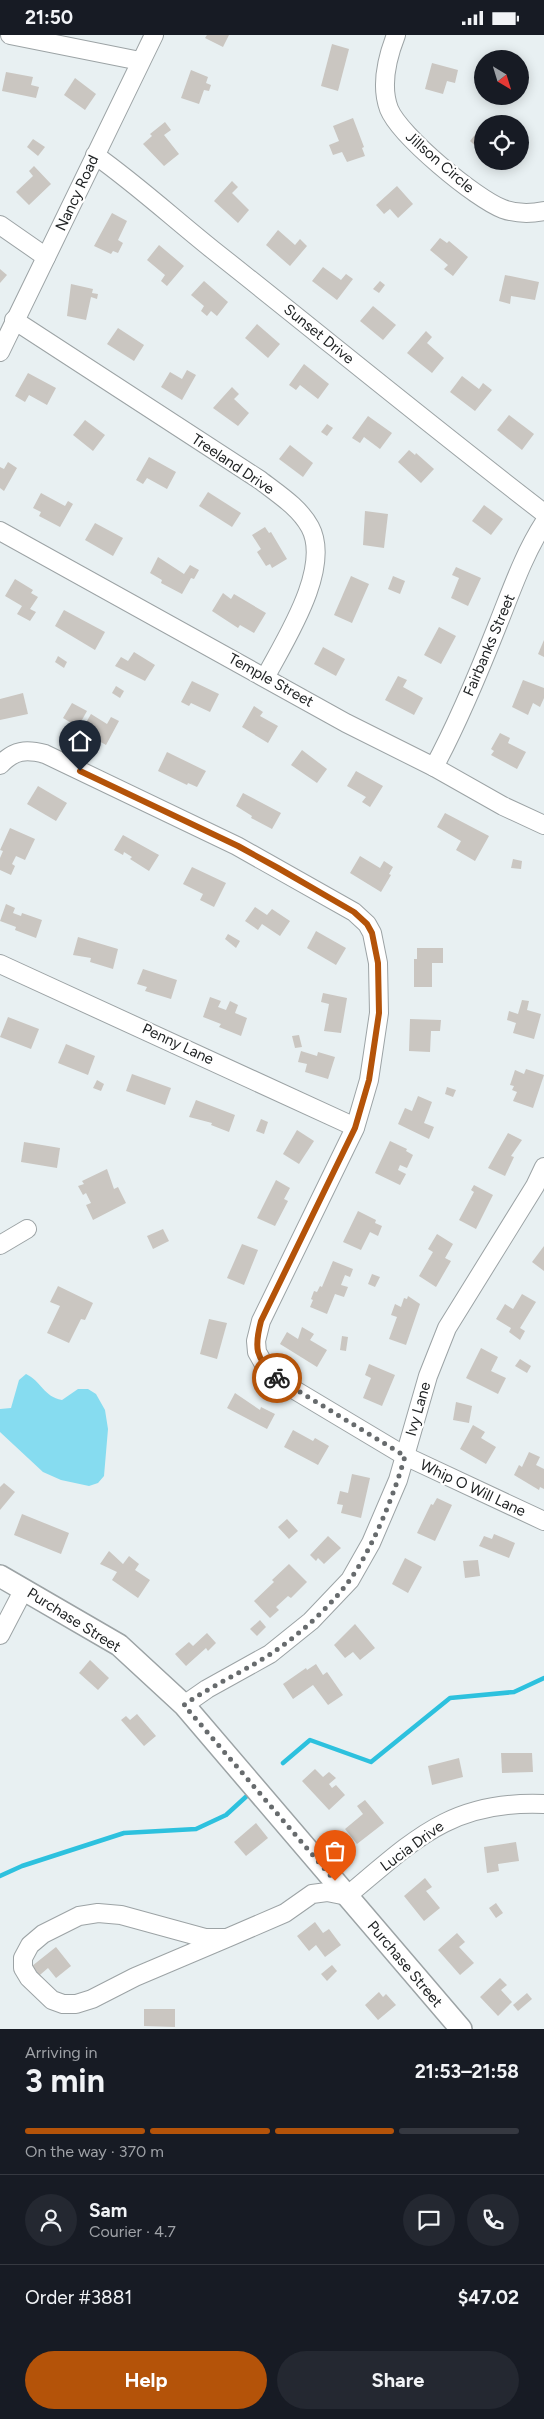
<!DOCTYPE html>
<meta charset="utf-8">
<style>
:root{--surface:#171b24;--page:#242831;--text:#f1f3f6;--muted:#9ea1a6;--line:#363941;--accent:#b45309}
body{margin:0;font-family:Figtree,sans-serif;background:var(--page);color:var(--text);height:100vh;display:flex;flex-direction:column;font-size:19px;white-space:nowrap}
*{box-sizing:border-box;margin:0}
p{font-size:16px;color:var(--muted)}
.icon{flex:none;width:28px;height:28px;fill:none;stroke:currentColor;stroke-width:2;stroke-linecap:round;stroke-linejoin:round}
.map{position:relative;height:1994px;overflow:hidden}
.details{display:flex;flex-direction:column;background:var(--surface);flex:1}
.details>*{flex:none}
.needle{width:32px;rotate:142deg}
.controls{position:absolute;left:474px;top:15px;display:grid;gap:10px}
.controls a{display:grid;place-items:center;width:55px;height:55px;border-radius:50%;background:var(--surface);box-shadow:0 2px 12px #0003;font-size:25px}
.pin{position:absolute;display:grid;place-items:center;width:42px;height:42px;color:#fff;margin:-51px -21px;border-radius:50% 50% 50% 0;rotate:-45deg;box-shadow:0 0 5px #0007}
.pin .icon{rotate:45deg}
.courier{position:absolute;display:grid;place-items:center;width:50px;height:50px;margin:-25px;border:4px solid #b45309;border-radius:50%;background:#fff;color:#222;box-shadow:0 1px 6px #0007}
.head em{font-style:normal;font-weight:700}
.head div{display:flex;flex-direction:column-reverse}
.head{display:flex;align-items:center;justify-content:space-between;height:85px;padding:0 25px}
h1{font-size:32px;font-weight:700;line-height:38px}
.bar{display:grid;grid-template-columns:repeat(4,1fr);gap:8px 5px;align-content:center;height:60px;padding:0 25px}
.bar i{height:6px;border-radius:4px;background:var(--line)}
.bar .selected{background:var(--accent)}
.bar p{grid-column:span 4}
.line{display:flex;align-items:center;gap:12px;padding:0 25px;border-top:1px solid var(--line)}
.line div{flex:1}
.round{display:grid;place-items:center;flex:none;width:52px;height:52px;border-radius:26px;background:var(--page)}
.button{display:flex;gap:10px;margin-top:auto;padding:10px 25px}
.button a{flex:1;height:58px;border-radius:30px;background:var(--accent);color:#fff;font-size:20px;font-weight:700;line-height:58px;text-align:center}
.button a+a{background:var(--page);color:var(--text)}
.status{display:flex;justify-content:space-between;align-items:center;height:35px;padding:0 25px;background:var(--surface);direction:ltr}
.status svg{height:14px;fill:currentColor}
.map>svg:first-child{display:block}
</style>
<div class="status"><b>21:50</b><svg viewBox="0 0 49 12"><path d="M0 12V9h3v3zM5 12V6h3v6zM10 12V3h3v9zM15 12V0h3v12zM26 1h20v11H26zM47 4h2v5h-2z"/></svg></div>
<div class="map">
<svg width="544" height="1994" viewBox="0 0 544 1994">
<rect width="100%" height="100%" fill="#e8f0f2"/>
<path fill="#86dcf0" d="M26 1339C41 1346 44 1362 62 1365L78 1354H88L96 1359 105 1375 108 1394 104 1441 98 1448 89 1451 61 1445 43 1437 0 1397V1374L11 1373 19 1345Z"/>
<g fill="none" stroke-linecap="round" stroke-linejoin="round">
<g stroke="#2dc1de" stroke-width="4.5">
<polyline points="283,1728 310,1705 371,1727 450,1663 514,1657 544,1643"/>
<polyline points="0,1841 22,1831 124,1798 196,1794 226,1780 249,1759"/>
</g>
</g>
<g fill="#cac6c1">
<polygon points="207,0 229,0 223,12 205,3"/>
<polygon points="332,9 349,14 338,56 321,51"/>
<polygon points="432,28 458,35 455,48 447,46 443,59 425,54"/>
<polygon points="191,35 208,42 206,48 211,50 209,56 204,55 199,69 181,63"/>
<polygon points="6,37 33,42 31,50 39,52 36,63 2,56"/>
<polygon points="75,43 96,59 85,75 64,60"/>
<polygon points="353,83 364,112 362,113 365,121 347,127 342,117 333,120 329,110 339,106 333,91"/>
<polygon points="165,87 171,95 164,100 179,119 164,131 143,109 152,101 150,99"/>
<polygon points="482,91 482,117 470,106"/>
<polygon points="33,104 45,112 38,121 27,112"/>
<polygon points="34,131 51,149 29,170 16,157 33,141 29,136"/>
<polygon points="232,146 238,152 232,158 249,175 238,188 214,166"/>
<polygon points="397,151 413,169 398,183 390,174 384,179 376,170"/>
<polygon points="112,178 127,186 118,205 123,208 118,218 113,216 111,219 94,211"/>
<polygon points="278,195 295,210 300,204 307,211 290,231 266,210"/>
<polygon points="440,203 447,208 449,206 468,222 453,241 444,234 448,230 430,215"/>
<polygon points="159,210 184,231 167,251 161,246 165,240 147,225"/>
<polygon points="323,232 341,245 346,239 353,244 337,265 312,246"/>
<polygon points="0,234 7,240 0,248"/>
<polygon points="505,240 539,247 535,265 511,261 510,269 499,266"/>
<polygon points="204,246 228,267 217,281 211,276 207,281 201,276 204,271 191,260"/>
<polygon points="380,246 385,250 379,258 373,254"/>
<polygon points="71,249 93,254 92,258 98,259 97,264 91,262 86,285 67,281"/>
<polygon points="373,271 396,290 383,305 360,286"/>
<polygon points="257,289 280,309 268,323 245,303"/>
<polygon points="118,293 144,310 134,326 107,309"/>
<polygon points="426,296 432,302 427,308 444,323 432,338 407,318"/>
<polygon points="304,329 329,349 318,364 300,350 296,355 289,350"/>
<polygon points="187,335 196,340 182,365 161,352 170,337 182,344"/>
<polygon points="28,338 56,353 47,370 29,360 25,367 15,361"/>
<polygon points="462,341 479,354 483,348 492,355 475,376 450,357"/>
<polygon points="232,352 239,359 234,364 249,378 238,391 213,373"/>
<polygon points="509,380 534,399 522,415 497,395"/>
<polygon points="368,381 392,398 380,414 364,402 360,408 352,403"/>
<polygon points="85,385 105,400 93,416 73,400"/>
<polygon points="327,389 333,393 327,401 321,397"/>
<polygon points="290,410 313,428 303,442 279,424"/>
<polygon points="409,415 415,420 416,418 434,434 421,448 398,427"/>
<polygon points="149,422 176,437 167,454 147,443 143,449 136,445"/>
<polygon points="8,427 17,433 4,456 0,453 0,432 4,434"/>
<polygon points="208,457 241,478 232,492 199,471"/>
<polygon points="41,458 65,471 68,466 73,469 60,492 39,481 41,477 33,473"/>
<polygon points="484,470 503,484 491,500 472,486"/>
<polygon points="365,476 388,479 384,513 363,510"/>
<polygon points="95,488 123,503 113,521 85,505"/>
<polygon points="265,492 269,498 271,497 287,524 272,533 270,529 266,531 257,517 261,514 252,500"/>
<polygon points="158,522 184,539 190,530 199,535 194,544 191,543 182,559 161,548 162,545 150,538"/>
<polygon points="456,532 481,543 468,571 451,563 459,543 452,540"/>
<polygon points="351,541 369,549 352,588 334,580"/>
<polygon points="393,541 405,546 400,559 388,554"/>
<polygon points="15,544 33,555 31,558 38,562 30,574 36,577 30,586 17,579 22,571 5,561"/>
<polygon points="223,558 231,564 234,559 266,578 254,598 240,590 238,593 212,576"/>
<polygon points="64,575 105,597 95,615 55,591"/>
<polygon points="439,592 456,601 441,629 424,620"/>
<polygon points="544,605 544,622 538,619"/>
<polygon points="323,612 345,624 336,641 314,629"/>
<polygon points="134,617 155,630 145,646 115,631 121,622 128,626"/>
<polygon points="58,621 67,627 64,633 55,627"/>
<polygon points="398,641 407,645 403,652 423,663 414,680 385,665"/>
<polygon points="523,645 544,653 544,663 540,672 533,668 528,680 512,672"/>
<polygon points="192,646 219,659 210,677 191,668 189,671 181,667"/>
<polygon points="116,651 124,656 120,663 112,658"/>
<polygon points="23,658 28,679 0,685 0,664"/>
<polygon points="72,668 87,676 78,692 63,683"/>
<polygon points="254,671 263,677 260,681 278,691 268,708 242,692"/>
<polygon points="91,679 107,689 111,682 119,686 106,710 81,696"/>
<polygon points="500,698 510,703 508,708 526,717 517,734 491,720 494,716 491,714"/>
<polygon points="302,715 327,734 317,748 291,730"/>
<polygon points="167,717 206,736 197,752 188,748 187,750 158,736"/>
<polygon points="356,736 383,751 370,772 362,767 366,762 347,751"/>
<polygon points="38,751 67,768 56,786 27,769"/>
<polygon points="243,758 281,778 272,794 251,783 252,781 236,771"/>
<polygon points="445,778 489,801 475,826 456,815 461,806 437,792"/>
<polygon points="10,793 35,804 25,825 16,821 12,829 15,831 11,840 0,835 0,823 3,816 0,815"/>
<polygon points="123,800 159,820 149,836 130,824 132,822 124,817 123,820 114,815"/>
<polygon points="360,821 380,833 384,826 393,832 389,839 391,840 381,857 350,838"/>
<polygon points="513,824 522,826 521,834 511,833"/>
<polygon points="192,832 226,848 214,872 200,865 203,859 183,849"/>
<polygon points="6,869 15,873 13,878 21,881 22,878 42,885 36,903 15,895 16,892 0,886"/>
<polygon points="255,872 267,880 272,874 290,886 280,901 262,889 258,895 245,886"/>
<polygon points="316,896 346,913 336,930 307,913"/>
<polygon points="228,899 240,906 236,913 225,904"/>
<polygon points="78,902 118,914 113,934 90,927 91,923 73,920"/>
<polygon points="417,913 443,913 443,928 432,928 432,952 414,952 414,924 417,924"/>
<polygon points="143,934 177,945 171,964 145,956 147,952 137,949"/>
<polygon points="323,958 347,963 341,998 324,996 329,969 321,967"/>
<polygon points="210,962 221,966 218,972 226,975 230,966 238,970 235,978 247,983 241,1001 219,992 221,989 203,982"/>
<polygon points="522,965 529,966 527,975 541,979 534,1004 513,998 516,988 507,985 509,976 518,979"/>
<polygon points="8,982 39,994 31,1014 0,1002"/>
<polygon points="410,984 441,985 440,996 431,996 430,1017 409,1016"/>
<polygon points="299,1000 302,1012 295,1013 292,1001"/>
<polygon points="66,1009 95,1021 88,1040 58,1028"/>
<polygon points="301,1016 317,1021 318,1017 335,1022 328,1044 305,1037 307,1029 298,1027"/>
<polygon points="526,1034 544,1040 533,1073 513,1066 517,1057 512,1055 514,1051 510,1050 515,1035 524,1039"/>
<polygon points="132,1039 171,1053 165,1070 126,1056"/>
<polygon points="97,1045 104,1049 101,1056 93,1053"/>
<polygon points="447,1052 456,1055 453,1062 445,1059"/>
<polygon points="418,1061 432,1067 424,1088 434,1092 429,1104 398,1089 405,1073 412,1076"/>
<polygon points="196,1065 235,1080 229,1097 211,1090 212,1088 189,1082"/>
<polygon points="261,1084 268,1087 264,1099 256,1096"/>
<polygon points="297,1095 314,1106 299,1129 283,1119"/>
<polygon points="508,1098 522,1105 511,1121 514,1122 505,1141 488,1133"/>
<polygon points="390,1106 407,1114 406,1116 413,1120 407,1133 400,1130 398,1135 406,1139 400,1150 375,1138"/>
<polygon points="24,1107 60,1113 57,1133 21,1127"/>
<polygon points="107,1134 114,1154 118,1152 126,1168 93,1185 86,1170 91,1168 86,1158 83,1160 78,1151 84,1149 82,1146"/>
<polygon points="276,1145 290,1153 284,1164 288,1166 275,1191 257,1183"/>
<polygon points="474,1150 493,1160 476,1194 459,1185 474,1157 471,1155"/>
<polygon points="358,1176 376,1185 375,1188 382,1191 378,1201 370,1197 361,1215 343,1207"/>
<polygon points="163,1194 169,1206 153,1214 147,1201"/>
<polygon points="437,1199 453,1209 445,1223 451,1226 436,1252 419,1241 433,1217 428,1214"/>
<polygon points="242,1209 258,1215 244,1250 227,1243"/>
<polygon points="544,1211 544,1236 532,1227"/>
<polygon points="333,1226 353,1234 350,1242 345,1240 341,1250 348,1252 344,1262 335,1259 327,1279 310,1272 313,1265 311,1264 314,1256 317,1257 320,1251 322,1252"/>
<polygon points="372,1239 380,1242 375,1252 368,1249"/>
<polygon points="58,1251 93,1268 85,1285 81,1284 69,1308 47,1298 60,1271 50,1267"/>
<polygon points="522,1259 536,1267 520,1293 525,1296 520,1305 509,1297 511,1293 496,1284 505,1269 513,1274"/>
<polygon points="408,1261 420,1269 406,1310 389,1304 397,1282 391,1280 395,1269 401,1272 404,1263 407,1264"/>
<polygon points="209,1284 227,1288 217,1324 200,1319"/>
<polygon points="302,1292 314,1299 310,1305 327,1315 317,1332 280,1309 287,1297 298,1304"/>
<polygon points="342,1301 348,1302 346,1316 340,1315"/>
<polygon points="481,1313 498,1322 491,1336 506,1343 498,1359 466,1343"/>
<polygon points="520,1324 531,1331 527,1338 515,1331"/>
<polygon points="369,1329 395,1340 382,1371 363,1363 371,1343 365,1340"/>
<polygon points="235,1358 260,1375 261,1372 275,1379 267,1394 227,1373"/>
<polygon points="456,1367 472,1371 469,1388 453,1385"/>
<polygon points="473,1390 485,1397 481,1403 496,1412 486,1429 460,1414"/>
<polygon points="293,1395 313,1406 315,1403 329,1411 318,1430 284,1412"/>
<polygon points="529,1417 540,1422 536,1430 544,1434 544,1454 540,1452 539,1455 514,1440 519,1430 522,1432"/>
<polygon points="352,1439 370,1443 361,1483 341,1478 343,1470 337,1469 340,1456 348,1458"/>
<polygon points="4,1448 15,1457 0,1475 0,1452"/>
<polygon points="437,1463 452,1470 435,1506 417,1498 431,1469 433,1470"/>
<polygon points="22,1479 69,1498 61,1519 14,1500"/>
<polygon points="287,1484 298,1496 289,1504 278,1492"/>
<polygon points="494,1499 515,1508 509,1523 479,1511 484,1501 492,1504"/>
<polygon points="328,1501 341,1513 324,1529 318,1523 316,1526 310,1520"/>
<polygon points="109,1516 123,1529 129,1521 139,1529 135,1535 150,1545 138,1563 112,1545 117,1537 100,1529"/>
<polygon points="405,1523 422,1532 408,1558 392,1549"/>
<polygon points="478,1525 480,1541 465,1543 463,1526"/>
<polygon points="289,1529 307,1547 291,1563 288,1561 276,1572 279,1575 270,1583 254,1566 274,1547 272,1545"/>
<polygon points="260,1585 266,1592 257,1601 250,1594"/>
<polygon points="355,1589 375,1613 360,1625 353,1617 345,1623 334,1610"/>
<polygon points="207,1598 216,1608 208,1616 206,1613 186,1631 175,1619 189,1607 193,1611"/>
<polygon points="90,1625 109,1643 98,1655 79,1638"/>
<polygon points="316,1629 323,1640 327,1637 343,1660 328,1670 313,1650 293,1664 283,1649 306,1633 307,1635"/>
<polygon points="137,1679 156,1701 144,1711 121,1685 126,1681 130,1685"/>
<polygon points="501,1718 532,1718 533,1737 502,1738"/>
<polygon points="459,1723 463,1742 432,1750 428,1731"/>
<polygon points="315,1734 323,1742 329,1737 336,1743 329,1749 332,1753 336,1750 345,1760 329,1775 302,1746"/>
<polygon points="365,1765 384,1788 357,1809 345,1794 363,1779 357,1771"/>
<polygon points="256,1788 268,1803 246,1821 234,1807"/>
<polygon points="516,1807 519,1826 498,1829 499,1836 487,1838 484,1812"/>
<polygon points="425,1843 432,1852 426,1856 440,1873 424,1886 404,1861"/>
<polygon points="496,1868 503,1878 496,1883 489,1873"/>
<polygon points="315,1887 323,1898 329,1894 341,1910 325,1922 316,1910 309,1916 297,1901"/>
<polygon points="457,1898 465,1907 459,1912 474,1928 460,1940 438,1915"/>
<polygon points="56,1912 71,1931 56,1943 48,1933 34,1945 27,1935"/>
<polygon points="332,1930 337,1936 327,1946 321,1939"/>
<polygon points="500,1943 507,1950 501,1955 512,1967 498,1981 480,1962"/>
<polygon points="379,1957 383,1962 386,1959 396,1970 378,1985 365,1970"/>
<polygon points="527,1958 532,1964 518,1976 513,1970"/>
<polygon points="144,1974 175,1974 175,1992 144,1991"/>
</g>
<g fill="none" stroke-linecap="round" stroke-linejoin="round">
<g stroke="#9ca3a5" stroke-width="20">
<g id="minor">
<polyline points="10,0 140,26"/>
<path d="M396 0C387 23 380 50 389 74 400 101 476 164 503 174 517 179 530 179 544 176"/>
<path d="M95 120C136 149 173 183 213 215 323 302 432 392 544 478"/>
<polyline points="0,190 46,222"/>
<path d="M14 285 260 445C278 459 299 472 310 492 332 533 285 605 266 641"/>
<polyline points="0,317 154,0"/>
<polyline points="0,496 346,688 434,732 503,771 544,790"/>
<path d="M0 730C14 715 26 714 45 719L237 811 354 877 367 889 372 898 378 928 379 978 369 1045 355 1093 261 1286 256 1306 257 1317 265 1331 288 1351 405 1421 544 1486"/>
<path d="M434 732C459 686 479 637 498 589 512 554 524 519 544 488"/>
<polyline points="0,929 355,1092"/>
<polyline points="0,1210 27,1194"/>
<polyline points="0,1600 24,1554"/>
<polyline points="184,1670 207,1654 270,1619 311,1586 350,1545 371,1508 398,1445 428,1341 447,1293 535,1151 544,1132"/>
<path d="M227 1903 135 1942 92 1964 76 1969H63L52 1965 29 1943 23 1933V1923L30 1910 43 1899 79 1881 98 1878 121 1880 205 1903H227L285 1878 312 1859 327 1857 347 1861C414 1805 451 1765 544 1769"/>
</g>
</g>
<g stroke="#9ca3a5" stroke-width="24">
<polyline id="major" points="0,1541 119,1610 184,1670 461,1994"/>
</g>
<use href="#minor" stroke="#fff" stroke-width="18"/>
<use href="#major" stroke="#fff" stroke-width="21"/>
</g>
<g fill="none" stroke-linecap="round" stroke-linejoin="round">
<path stroke="#676b6d" stroke-width="5" stroke-dasharray="0 9" d="M277 1343 405 1421C395 1458 372 1515 349 1546 329 1573 298 1601 269 1620 241 1638 211 1651 184 1670L335 1846"/>
<path stroke="#b45309" stroke-width="6" d="M80 736 238 811 278 833 354 877 367 889 372 898 378 928 379 978 369 1045 355 1093 261 1286C254 1313 255 1323 277 1343"/>
</g>
<g text-anchor="middle" stroke-width="4.5" stroke-linejoin="round" paint-order="stroke">
<g font-size="15" fill="#212425" stroke="#fff">
<text transform="translate(440 127) rotate(41)" y="5">Jillson Circle</text>
<text transform="translate(77 158) rotate(-65)" y="5">Nancy Road</text>
<text transform="translate(319 299) rotate(39)" y="5">Sunset Drive</text>
<text transform="translate(233 429) rotate(34)" y="5">Treeland Drive</text>
<text transform="translate(489 610) rotate(-67)" y="5">Fairbanks Street</text>
<text transform="translate(271 645) rotate(29)" y="5">Temple Street</text>
<text transform="translate(178 1009) rotate(25)" y="5">Penny Lane</text>
<text transform="translate(418 1374) rotate(-74)" y="5">Ivy Lane</text>
<text transform="translate(473 1453) rotate(25)" y="5">Whip O Will Lane</text>
<text transform="translate(74 1585) rotate(32)" y="5">Purchase Street</text>
<text transform="translate(412 1811) rotate(-36)" y="5">Lucia Drive</text>
<text transform="translate(405 1929) rotate(50)" y="5">Purchase Street</text>
</g>
</g>
</svg>
<div class="controls">
<a><svg class="needle" viewBox="-14 -14 28 28"><path d="M0-13l5 13h-10z" fill="#e53935"/><path d="M0 13l5-13h-10z" fill="#9ea1a6"/></svg></a>
<a><svg class="icon" aria-label="locate" viewBox="0 0 24 24"><circle cx="12" cy="12" r="6"/><path d="M12 2v4M12 18v4M2 12h4M18 12h4"/></svg></a>
</div>
<div class="pin" style="left:335px;top:1846px;background:#ea580c"><svg class="icon" aria-label="bag" viewBox="0 0 24 24"><path d="M5 8h14l-1 12H6zM9 8a3 3 0 0 1 6 0"/></svg></div>
<div class="pin" style="left:80px;top:736px;background:#1f2937"><svg class="icon" aria-label="home" viewBox="0 0 24 24"><path d="M3 11l9-7 9 7M6 9v11h12V9"/></svg></div>
<div class="courier" style="left:277px;top:1343px"><svg class="icon" aria-label="bike" viewBox="0 0 24 24"><circle cx="6" cy="16" r="4"/><circle cx="18" cy="16" r="4"/><path d="M6 16l4-8h5l3 8M10 8l3 8H6M13 5h3"/></svg></div>
</div>
<section class="details">
<div class="head"><div><h1>3 min</h1><p>Arriving in</p></div><em>21:53–21:58</em></div>
<div class="bar"><i class="selected"></i><i class="selected"></i><i class="selected"></i><i></i><p>On the way · 370 m</p></div>
<div class="line" style="height:90px"><a class="round"><svg class="icon" aria-label="person" viewBox="0 0 24 24"><circle cx="12" cy="8" r="4"/><path d="M4 21q1-7 8-7t8 7"/></svg></a><div><b>Sam</b><p>Courier · 4.7</p></div><a class="round"><svg class="icon" aria-label="chat" viewBox="0 0 24 24"><path d="M4 5h16v11H9l-5 4z"/></svg></a><a class="round"><svg class="icon" aria-label="phone" viewBox="0 0 24 24"><path d="M5 4h4l2 5-3 2q2 4 5 5l2-3 5 2v4C11 20 4 13 5 4z"/></svg></a></div>
<div class="line" style="height:65px"><div>Order #3881</div><b>$47.02</b></div>
<div class="button"><a>Help</a><a>Share</a></div>
</section>
